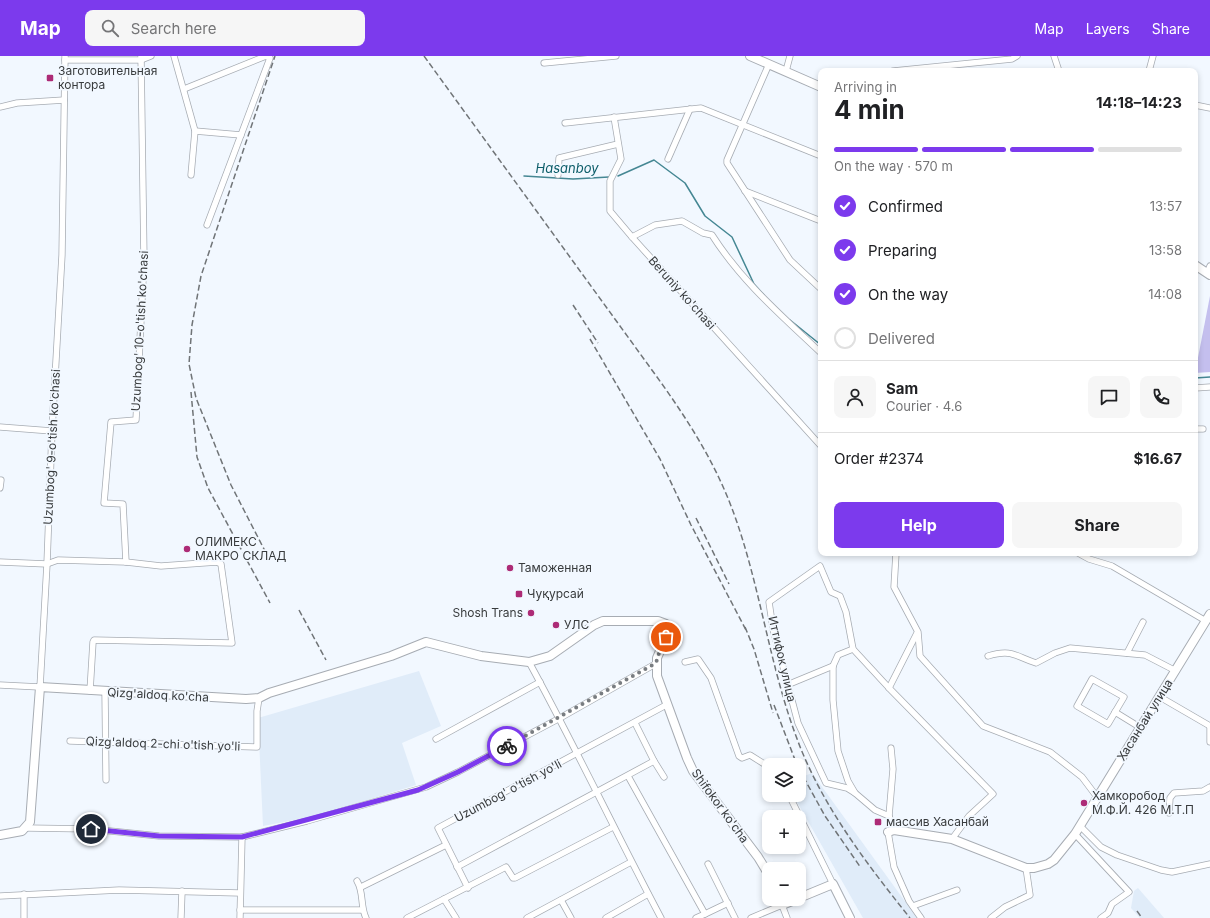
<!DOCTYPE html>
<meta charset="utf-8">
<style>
:root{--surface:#fff;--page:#f6f6f6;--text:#202124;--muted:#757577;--line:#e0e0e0;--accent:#7c3aed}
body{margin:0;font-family:Inter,sans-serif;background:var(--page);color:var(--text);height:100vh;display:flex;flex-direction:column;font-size:15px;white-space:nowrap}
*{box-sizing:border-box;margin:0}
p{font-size:13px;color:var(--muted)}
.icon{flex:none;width:22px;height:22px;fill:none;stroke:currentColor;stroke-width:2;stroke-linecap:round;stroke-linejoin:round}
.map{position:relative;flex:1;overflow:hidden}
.side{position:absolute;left:818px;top:12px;width:380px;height:488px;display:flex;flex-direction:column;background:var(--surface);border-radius:8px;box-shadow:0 2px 6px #0003}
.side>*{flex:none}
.buttons{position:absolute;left:762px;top:702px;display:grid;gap:8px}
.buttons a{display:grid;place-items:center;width:44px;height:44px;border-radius:8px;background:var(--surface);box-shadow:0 2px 6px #0003;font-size:20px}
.pin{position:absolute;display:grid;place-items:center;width:34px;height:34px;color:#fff;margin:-17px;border:2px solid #fff;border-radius:50%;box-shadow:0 1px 4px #0007}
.courier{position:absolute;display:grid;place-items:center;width:40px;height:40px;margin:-20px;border:3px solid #7c3aed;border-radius:50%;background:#fff;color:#222;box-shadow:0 1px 5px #0007}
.headline em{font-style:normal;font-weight:700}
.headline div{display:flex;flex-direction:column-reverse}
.headline{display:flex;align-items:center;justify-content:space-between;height:68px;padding:0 16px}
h1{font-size:26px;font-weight:700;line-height:30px}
.bar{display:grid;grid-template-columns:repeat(4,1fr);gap:6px 4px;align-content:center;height:48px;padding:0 16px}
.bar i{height:5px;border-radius:3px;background:var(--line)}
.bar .on{background:var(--accent)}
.bar p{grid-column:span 4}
.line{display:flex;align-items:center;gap:10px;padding:0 16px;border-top:1px solid var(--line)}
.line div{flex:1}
.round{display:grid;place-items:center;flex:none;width:42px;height:42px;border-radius:8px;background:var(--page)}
ol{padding:0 16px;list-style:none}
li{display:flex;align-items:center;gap:12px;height:44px}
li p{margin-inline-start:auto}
li .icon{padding:4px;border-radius:50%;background:var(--accent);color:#fff;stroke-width:4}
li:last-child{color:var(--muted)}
li i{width:22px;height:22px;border:2px solid var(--line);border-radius:50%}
.cta{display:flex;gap:8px;margin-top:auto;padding:8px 16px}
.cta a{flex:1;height:46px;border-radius:8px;background:var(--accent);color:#fff;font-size:16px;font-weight:700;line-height:46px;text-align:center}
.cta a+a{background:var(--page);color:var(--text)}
header{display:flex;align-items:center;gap:24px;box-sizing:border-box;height:56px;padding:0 20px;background:var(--accent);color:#fff}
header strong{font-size:19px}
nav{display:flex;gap:22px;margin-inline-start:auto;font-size:14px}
.search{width:280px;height:36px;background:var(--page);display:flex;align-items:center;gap:10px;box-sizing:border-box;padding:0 14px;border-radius:8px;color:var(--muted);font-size:15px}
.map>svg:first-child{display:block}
</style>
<header>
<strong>Map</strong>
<div class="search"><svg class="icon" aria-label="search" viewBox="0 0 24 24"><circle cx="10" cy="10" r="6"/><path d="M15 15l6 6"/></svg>Search here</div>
<nav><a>Map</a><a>Layers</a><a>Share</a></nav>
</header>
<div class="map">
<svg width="1210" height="862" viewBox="0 0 1210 862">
<rect width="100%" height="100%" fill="#f2f8ff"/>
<g fill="#e0ecf9">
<polygon points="419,615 441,670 402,687 416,729 316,760 263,770 258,662"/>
<polygon points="812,717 917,862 863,862 793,739 799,739 799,722"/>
<polygon points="1138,832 1164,862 1140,862 1131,852 1134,835"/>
</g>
<polygon fill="#c4bfee" points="1210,240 1210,316 1195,317"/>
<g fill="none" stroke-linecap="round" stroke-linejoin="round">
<g stroke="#458793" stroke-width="1.5">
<polyline points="524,120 573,123 609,121"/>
<polyline points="618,120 654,104 685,127 705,160 732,181 754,228 764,239"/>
<polyline points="790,264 821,289"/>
<polyline points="1195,322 1210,321"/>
</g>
<g stroke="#a7acb3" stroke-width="7">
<g id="street">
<polyline points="174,0 195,75 191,119"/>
<polyline points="1054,0 1059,15"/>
<polyline points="65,4 141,4 151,0"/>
<polyline points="544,7 616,0"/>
<polyline points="769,8 727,104 727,107 790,204 821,233"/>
<polyline points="786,15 790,0"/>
<polyline points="893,15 1012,3 1017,0"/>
<polyline points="1149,15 1153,0"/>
<polyline points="184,33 266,0 270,2 207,169"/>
<polyline points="1195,49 1210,52"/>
<polyline points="0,51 17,47 64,44"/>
<polyline points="614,61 621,103 610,125 610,155 632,181 821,390"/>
<polyline points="565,67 701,52 821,100"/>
<polyline points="195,75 241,79"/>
<polyline points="668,103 690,53"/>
<polyline points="558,119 559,102 618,88"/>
<polyline points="745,135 821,165"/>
<path d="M632 181 655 169 682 165 703 177 712 179C742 226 781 259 821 297"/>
<polyline points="1207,217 1210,210"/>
<polyline points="1195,332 1210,331"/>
<polyline points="0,371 52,375"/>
<polyline points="1195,373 1203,373"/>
<polyline points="0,432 1,424"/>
<polyline points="896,497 894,531 918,576 920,600 983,670 1050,696 1082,721 1097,741"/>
<polyline points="1078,497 1089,503 1112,510 1206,565"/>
<polyline points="0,506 47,508 58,504 126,506 161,510 217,506 221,508 232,587 94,584 93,586 90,635"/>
<polyline points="126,506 123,448 104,447 111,366 136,364 144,204 141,0"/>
<polyline points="853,593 838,599 833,610 833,644 838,695 848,725 855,737 875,754 889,760 894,774"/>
<polyline points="1127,597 1143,566"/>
<path d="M988 600C1012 593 1015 600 1036 607L1055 597 1070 592 1145 599 1176 615"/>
<path d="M529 606C575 690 616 777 661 862"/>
<polyline points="685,606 698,603 711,622 739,700 742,702 750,699 769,711"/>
<polygon points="1092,623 1124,641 1108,668 1077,650"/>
<polyline points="0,629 40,631 47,508 52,375 62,199 65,0"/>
<polyline points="787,629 833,610"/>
<polyline points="889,632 917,577"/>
<polyline points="105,636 106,724"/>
<polyline points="1160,641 1210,670"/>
<polyline points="1115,656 1141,672"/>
<polyline points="635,667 654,705 664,721"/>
<polyline points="1210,670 1210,686"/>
<polyline points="436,683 540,626"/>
<polyline points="70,685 257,691 257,655 259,642"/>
<polyline points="628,720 705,858 728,847"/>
<polyline points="855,737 847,732 826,727 798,667 773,573 769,546 820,510 831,536 840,540 846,556 853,593 889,632 993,738 969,760 952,783"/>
<polyline points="789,739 833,828"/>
<polyline points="1169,757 1170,742 1174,737 1203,735 1210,731"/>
<polyline points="889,760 893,713 891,692"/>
<polyline points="1080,770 1101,791 1117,799 1161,814 1172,816 1210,808"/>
<polyline points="26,772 91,773 159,780 242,781 307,765 426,731 458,716 560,662 657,607"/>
<polyline points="888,776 894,811 909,845 921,862"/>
<polyline points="1075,778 1129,836 1112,848 1108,857 1101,862"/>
<polyline points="708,808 735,862"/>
<polyline points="457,811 654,705"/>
<path d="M357 825C364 836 360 850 366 862"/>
<polyline points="361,831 446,789"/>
<polyline points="468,832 438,772 668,648"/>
<polyline points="0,840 119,834 240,837"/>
<polyline points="444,843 456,862"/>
<polyline points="561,844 571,862"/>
<polyline points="913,850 957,834"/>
<polyline points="240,854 362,854"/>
<polyline points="24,862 24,838"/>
<polyline points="181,862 182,835"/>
<polyline points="240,862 242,781"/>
<polyline points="407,862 506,811 513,822 515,822 613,771"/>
<polyline points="527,862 631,806"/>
<polyline points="606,862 648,838"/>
<polyline points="696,862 705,858"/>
<polyline points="751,862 782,849 787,862"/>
<polyline points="991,862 1005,851 1030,839 1026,812"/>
</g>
</g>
<g stroke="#a7acb3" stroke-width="10">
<g id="secondary">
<polyline points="750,0 821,31"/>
<polyline points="1195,209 1210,219"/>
<polyline points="888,776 894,774 952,783 1026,812 1034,812 1048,808 1054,804 1075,778 1210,558"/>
<polyline points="0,779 22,775 30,766 40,631 246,643 259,642 269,637 391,600 426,586 481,600 529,606 550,600 594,569 603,565 658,565 666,568 667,579 657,602 657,620 687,702 693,715 758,801 769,819"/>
<polyline points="799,842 833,828 850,862"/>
<polyline points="779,843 782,849 797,843"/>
</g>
</g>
<use href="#street" stroke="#fff" stroke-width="5.5"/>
<use href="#secondary" stroke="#fff" stroke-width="8"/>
<g stroke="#707477" stroke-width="1.5" stroke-dasharray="6 3" stroke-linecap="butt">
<path d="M424 0 657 321C680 353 702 386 719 422 757 501 765 597 796 680 820 747 866 807 910 862"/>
<polyline points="573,249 598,287"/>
<polyline points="590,283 660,403 691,469 747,576"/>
<polyline points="191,336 197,401 208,432 270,547"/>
<polyline points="696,462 729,528"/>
<polyline points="266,497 231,429 196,342 189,308 192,269 201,220 275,0"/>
<polyline points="299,554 326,604"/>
<polyline points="745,571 754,593 773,657"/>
<polyline points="774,649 797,709"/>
<polyline points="799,713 825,760 861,812"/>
<polyline points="1137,855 1142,862"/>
</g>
</g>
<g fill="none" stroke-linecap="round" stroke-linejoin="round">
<polyline stroke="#797d81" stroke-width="4" stroke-dasharray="0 7.2" points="507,690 656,607 659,597 666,581"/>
<polyline stroke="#7c3aed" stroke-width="5" points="91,773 159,780 242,781 418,734 458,716 507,690"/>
</g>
<g fill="#ad2b76" stroke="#f2f8ff" stroke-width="1.5">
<rect x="46" y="18" width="8" height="8" rx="2"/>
<circle cx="187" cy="493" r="4"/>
<circle cx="510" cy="512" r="4"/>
<rect x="515" y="534" width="8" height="8" rx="2"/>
<circle cx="531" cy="557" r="4"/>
<circle cx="556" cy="569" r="4"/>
<circle cx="1084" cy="747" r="4"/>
<rect x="874" y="762" width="8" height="8" rx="2"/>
</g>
<g text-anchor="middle" stroke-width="3.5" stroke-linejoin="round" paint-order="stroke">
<g font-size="12" fill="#383b3d" stroke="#f2f8ff" text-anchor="start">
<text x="58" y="19">Заготовительная<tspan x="58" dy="14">контора</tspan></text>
<text x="195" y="490">ОЛИМЕКС<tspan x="195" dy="14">МАКРО СКЛАД</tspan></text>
<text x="518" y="516">Таможенная</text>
<text x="527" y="542">Чуқурсай</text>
<text x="523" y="561" text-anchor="end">Shosh Trans</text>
<text x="564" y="573">УЛС</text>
<text x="1092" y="744">Хамкоробод<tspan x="1092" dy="14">М.Ф.Й. 426 М.Т.П</tspan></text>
<text x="886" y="770">массив Хасанбай</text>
</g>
<g font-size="12" fill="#383b3d" stroke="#f2f8ff">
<text transform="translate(682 237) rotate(48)" y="4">Beruniy ko'chasi</text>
<text transform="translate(140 275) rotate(-87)" y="4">Uzumbog' 10-o'tish ko'chasi</text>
<text transform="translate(52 391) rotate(-87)" y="4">Uzumbog' 9-o'tish ko'chasi</text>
<text transform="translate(782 603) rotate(77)" y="4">Иттифок улица</text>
<text transform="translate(158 639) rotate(3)" y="4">Qizg'aldoq ko'cha</text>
<text transform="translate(1145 664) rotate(-58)" y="4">Хасанбай улица</text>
<text transform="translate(163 688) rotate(2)" y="4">Qizg'aldoq 2-chi o'tish yo'li</text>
<text transform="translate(508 735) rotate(-28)" y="4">Uzumbog' o'tish yo'li</text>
<text transform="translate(720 750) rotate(54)" y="4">Shifokor ko'cha</text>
</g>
<g font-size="13" font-style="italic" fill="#0b5c68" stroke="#f2f8ff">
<text x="567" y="117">Hasanboy</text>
</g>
</g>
</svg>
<div class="buttons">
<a><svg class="icon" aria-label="layers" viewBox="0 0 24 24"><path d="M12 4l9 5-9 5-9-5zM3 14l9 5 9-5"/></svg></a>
<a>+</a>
<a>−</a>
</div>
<div class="pin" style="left:666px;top:581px;background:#ea580c"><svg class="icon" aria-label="bag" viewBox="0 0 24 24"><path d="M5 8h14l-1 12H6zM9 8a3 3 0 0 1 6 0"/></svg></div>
<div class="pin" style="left:91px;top:773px;background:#1f2937"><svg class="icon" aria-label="home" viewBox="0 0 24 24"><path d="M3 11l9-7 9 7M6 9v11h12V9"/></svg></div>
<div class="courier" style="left:507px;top:690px"><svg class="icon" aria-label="bike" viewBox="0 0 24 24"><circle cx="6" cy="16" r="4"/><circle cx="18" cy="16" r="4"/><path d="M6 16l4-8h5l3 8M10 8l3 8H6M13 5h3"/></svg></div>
<section class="side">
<div class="headline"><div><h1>4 min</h1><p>Arriving in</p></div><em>14:18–14:23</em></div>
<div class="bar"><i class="on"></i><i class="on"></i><i class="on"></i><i></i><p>On the way · 570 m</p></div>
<ol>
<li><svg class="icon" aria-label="check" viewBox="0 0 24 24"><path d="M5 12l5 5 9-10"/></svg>Confirmed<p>13:57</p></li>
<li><svg class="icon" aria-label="check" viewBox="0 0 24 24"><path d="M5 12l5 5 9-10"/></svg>Preparing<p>13:58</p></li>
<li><svg class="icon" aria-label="check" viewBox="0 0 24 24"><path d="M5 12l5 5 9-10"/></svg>On the way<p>14:08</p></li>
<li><i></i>Delivered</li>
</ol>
<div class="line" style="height:72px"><a class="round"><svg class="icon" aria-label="person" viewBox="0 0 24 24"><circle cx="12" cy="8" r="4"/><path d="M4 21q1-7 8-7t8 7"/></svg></a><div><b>Sam</b><p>Courier · 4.6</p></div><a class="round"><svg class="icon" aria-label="chat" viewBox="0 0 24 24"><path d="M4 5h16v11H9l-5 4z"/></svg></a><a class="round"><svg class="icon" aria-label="phone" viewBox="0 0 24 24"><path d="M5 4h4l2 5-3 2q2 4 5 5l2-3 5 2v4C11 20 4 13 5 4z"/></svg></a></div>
<div class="line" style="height:52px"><div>Order #2374</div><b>$16.67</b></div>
<div class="cta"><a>Help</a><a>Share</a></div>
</section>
</div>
